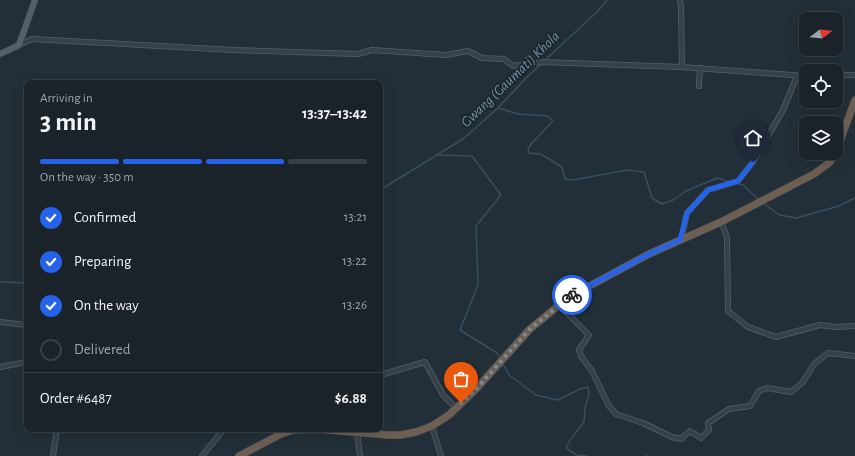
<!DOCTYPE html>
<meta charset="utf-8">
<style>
:root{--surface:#1a232a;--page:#232b32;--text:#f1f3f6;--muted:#9fa4a8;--line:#384047;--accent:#2563eb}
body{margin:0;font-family:"Alegreya Sans",sans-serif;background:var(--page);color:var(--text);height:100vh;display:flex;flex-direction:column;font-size:15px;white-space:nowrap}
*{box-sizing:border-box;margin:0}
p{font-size:13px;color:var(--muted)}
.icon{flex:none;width:22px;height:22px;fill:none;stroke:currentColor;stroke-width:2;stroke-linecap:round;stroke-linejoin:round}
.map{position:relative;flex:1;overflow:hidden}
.drawer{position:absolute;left:24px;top:80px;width:359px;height:352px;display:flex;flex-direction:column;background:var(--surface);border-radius:8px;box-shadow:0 4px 16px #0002,0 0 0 1px var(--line)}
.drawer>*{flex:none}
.needle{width:26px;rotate:74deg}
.controls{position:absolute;left:799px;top:12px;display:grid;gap:8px}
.controls a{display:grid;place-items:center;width:44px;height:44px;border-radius:8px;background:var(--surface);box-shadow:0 4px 16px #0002,0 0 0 1px var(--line);font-size:20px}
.pin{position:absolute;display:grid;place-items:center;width:34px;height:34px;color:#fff;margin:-41px -17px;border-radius:50% 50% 50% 0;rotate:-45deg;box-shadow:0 0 4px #0007}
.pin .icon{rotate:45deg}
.courier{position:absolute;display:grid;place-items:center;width:40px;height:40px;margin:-20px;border:3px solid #2563eb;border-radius:50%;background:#fff;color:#222;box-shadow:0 1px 5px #0007}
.overview em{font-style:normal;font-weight:700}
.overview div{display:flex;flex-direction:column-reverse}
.overview{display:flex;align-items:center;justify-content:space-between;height:68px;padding:0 16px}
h1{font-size:26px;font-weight:700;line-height:30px}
.bar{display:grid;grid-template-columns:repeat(4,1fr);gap:6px 4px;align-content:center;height:48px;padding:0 16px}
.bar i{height:5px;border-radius:3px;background:var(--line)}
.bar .active{background:var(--accent)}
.bar p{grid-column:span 4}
.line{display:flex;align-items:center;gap:10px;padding:0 16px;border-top:1px solid var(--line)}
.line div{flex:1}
ol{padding:0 16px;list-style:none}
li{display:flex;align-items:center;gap:12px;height:44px}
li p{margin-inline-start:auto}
li .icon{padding:4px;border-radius:50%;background:var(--accent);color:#fff;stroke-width:4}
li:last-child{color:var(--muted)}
li i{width:22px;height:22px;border:2px solid var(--line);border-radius:50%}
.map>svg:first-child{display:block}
</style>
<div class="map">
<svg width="855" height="456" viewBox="0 0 855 456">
<rect width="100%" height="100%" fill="#232f38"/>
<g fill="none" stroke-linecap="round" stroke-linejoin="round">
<g stroke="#374e5e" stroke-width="1.5">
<polyline points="544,61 598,11 607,0"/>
<polyline points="498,108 518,114 548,116 553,121 533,142 528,148 529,153 541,154 562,167 565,179 573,180 627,170 644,172 652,198 662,204 673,200 686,191 717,178 730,182"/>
<polyline points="436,155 472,156 501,195 476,226 478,285 460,330 497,353 500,359"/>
<polyline points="736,183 743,185 758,199"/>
<polyline points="380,190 463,139 498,108 526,78 541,64"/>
<polyline points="763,203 779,215 796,218 839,206 855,198"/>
<polyline points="0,282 27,283"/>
<polyline points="502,362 509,375 536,395 558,400 580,389 588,387 589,395 585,407 584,422 570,440 566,448 577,455 587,456"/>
<polyline points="646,456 649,456"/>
</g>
<g stroke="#545f66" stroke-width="6">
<g id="minor">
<polyline points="680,0 681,8 682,67"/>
<polyline points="19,45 32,39 233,50 358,54 372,50 446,55 468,51 482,58 504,59 513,66 542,62 682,67 806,76"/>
<polyline points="836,75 855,75"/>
<polyline points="699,86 700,68"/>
<polyline points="721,222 727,237 728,311 748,327 776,337 820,325 836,327 855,326"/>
<polyline points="681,240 687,213 708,190 738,181 753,162 783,110 797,76"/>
<polyline points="559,305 589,335 579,350 581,356 592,371 609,406 616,414 643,423 672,437 681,439 690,431 701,438 709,430 708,423 729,409 750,406 759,391 767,388 791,392 803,382 814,364 828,353 855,356"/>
<polyline points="0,322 27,325"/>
<polyline points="0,367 27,362"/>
<polyline points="380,375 425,362 443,395 456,408"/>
<polyline points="432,426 441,456"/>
<polyline points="357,432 360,456"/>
<polyline points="53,456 57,429"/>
<polyline points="202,456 224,429"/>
</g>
</g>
<g stroke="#3f4a52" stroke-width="7">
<polyline id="major" points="0,54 19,45 35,0"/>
</g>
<g stroke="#414c53" stroke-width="8">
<g id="highway">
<polyline points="836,152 855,100"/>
<polyline points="239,456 281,434 293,430 317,429 388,435 401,435 416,432 432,426 449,415 476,389 530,329 569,297 649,254 721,222 814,174 829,163 836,153"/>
</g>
</g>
<use href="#minor" stroke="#364149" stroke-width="4.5"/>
<use href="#major" stroke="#546069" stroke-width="5.5"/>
<use href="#highway" stroke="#6e5f53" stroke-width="7"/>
</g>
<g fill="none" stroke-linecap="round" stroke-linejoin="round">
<polyline stroke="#7f8b94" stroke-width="4" stroke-dasharray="0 7.2" points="461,403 476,389 530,329 572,295"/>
<polyline stroke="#2563eb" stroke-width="5" points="572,295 649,254 680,240 687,213 708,190 738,181 753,162"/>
</g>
<g text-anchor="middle" stroke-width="3.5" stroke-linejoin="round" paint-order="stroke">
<g font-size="15" font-style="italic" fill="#7392a7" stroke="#1b262d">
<text transform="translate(510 79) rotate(-44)" y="5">Gwang (Gaumati) Khola</text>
</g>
</g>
</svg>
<div class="controls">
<a><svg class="needle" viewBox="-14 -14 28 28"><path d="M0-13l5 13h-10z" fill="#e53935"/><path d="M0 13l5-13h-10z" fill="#9fa4a8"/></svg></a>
<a><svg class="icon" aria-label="locate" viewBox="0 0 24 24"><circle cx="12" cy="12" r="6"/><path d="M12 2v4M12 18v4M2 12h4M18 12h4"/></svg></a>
<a><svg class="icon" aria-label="layers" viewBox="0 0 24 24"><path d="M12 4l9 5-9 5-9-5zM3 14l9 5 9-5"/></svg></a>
</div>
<div class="pin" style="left:461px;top:403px;background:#ea580c"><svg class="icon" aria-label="bag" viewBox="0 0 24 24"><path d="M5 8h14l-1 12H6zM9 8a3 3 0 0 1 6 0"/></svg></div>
<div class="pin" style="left:753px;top:162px;background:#1f2937"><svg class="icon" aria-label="home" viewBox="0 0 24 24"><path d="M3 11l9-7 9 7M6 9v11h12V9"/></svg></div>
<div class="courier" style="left:572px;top:295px"><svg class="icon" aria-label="bike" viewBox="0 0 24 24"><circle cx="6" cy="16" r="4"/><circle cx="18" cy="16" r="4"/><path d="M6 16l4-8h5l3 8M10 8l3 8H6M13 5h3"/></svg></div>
<section class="drawer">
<div class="overview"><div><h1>3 min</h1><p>Arriving in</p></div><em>13:37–13:42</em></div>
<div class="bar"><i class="active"></i><i class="active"></i><i class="active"></i><i></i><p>On the way · 350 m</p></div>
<ol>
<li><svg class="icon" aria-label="check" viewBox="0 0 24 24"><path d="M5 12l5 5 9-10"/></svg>Confirmed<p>13:21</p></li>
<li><svg class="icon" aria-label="check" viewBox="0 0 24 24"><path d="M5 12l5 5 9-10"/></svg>Preparing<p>13:22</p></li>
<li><svg class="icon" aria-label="check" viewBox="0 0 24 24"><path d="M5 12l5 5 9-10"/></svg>On the way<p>13:26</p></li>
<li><i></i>Delivered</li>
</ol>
<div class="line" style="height:52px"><div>Order #6487</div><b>$6.88</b></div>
</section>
</div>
